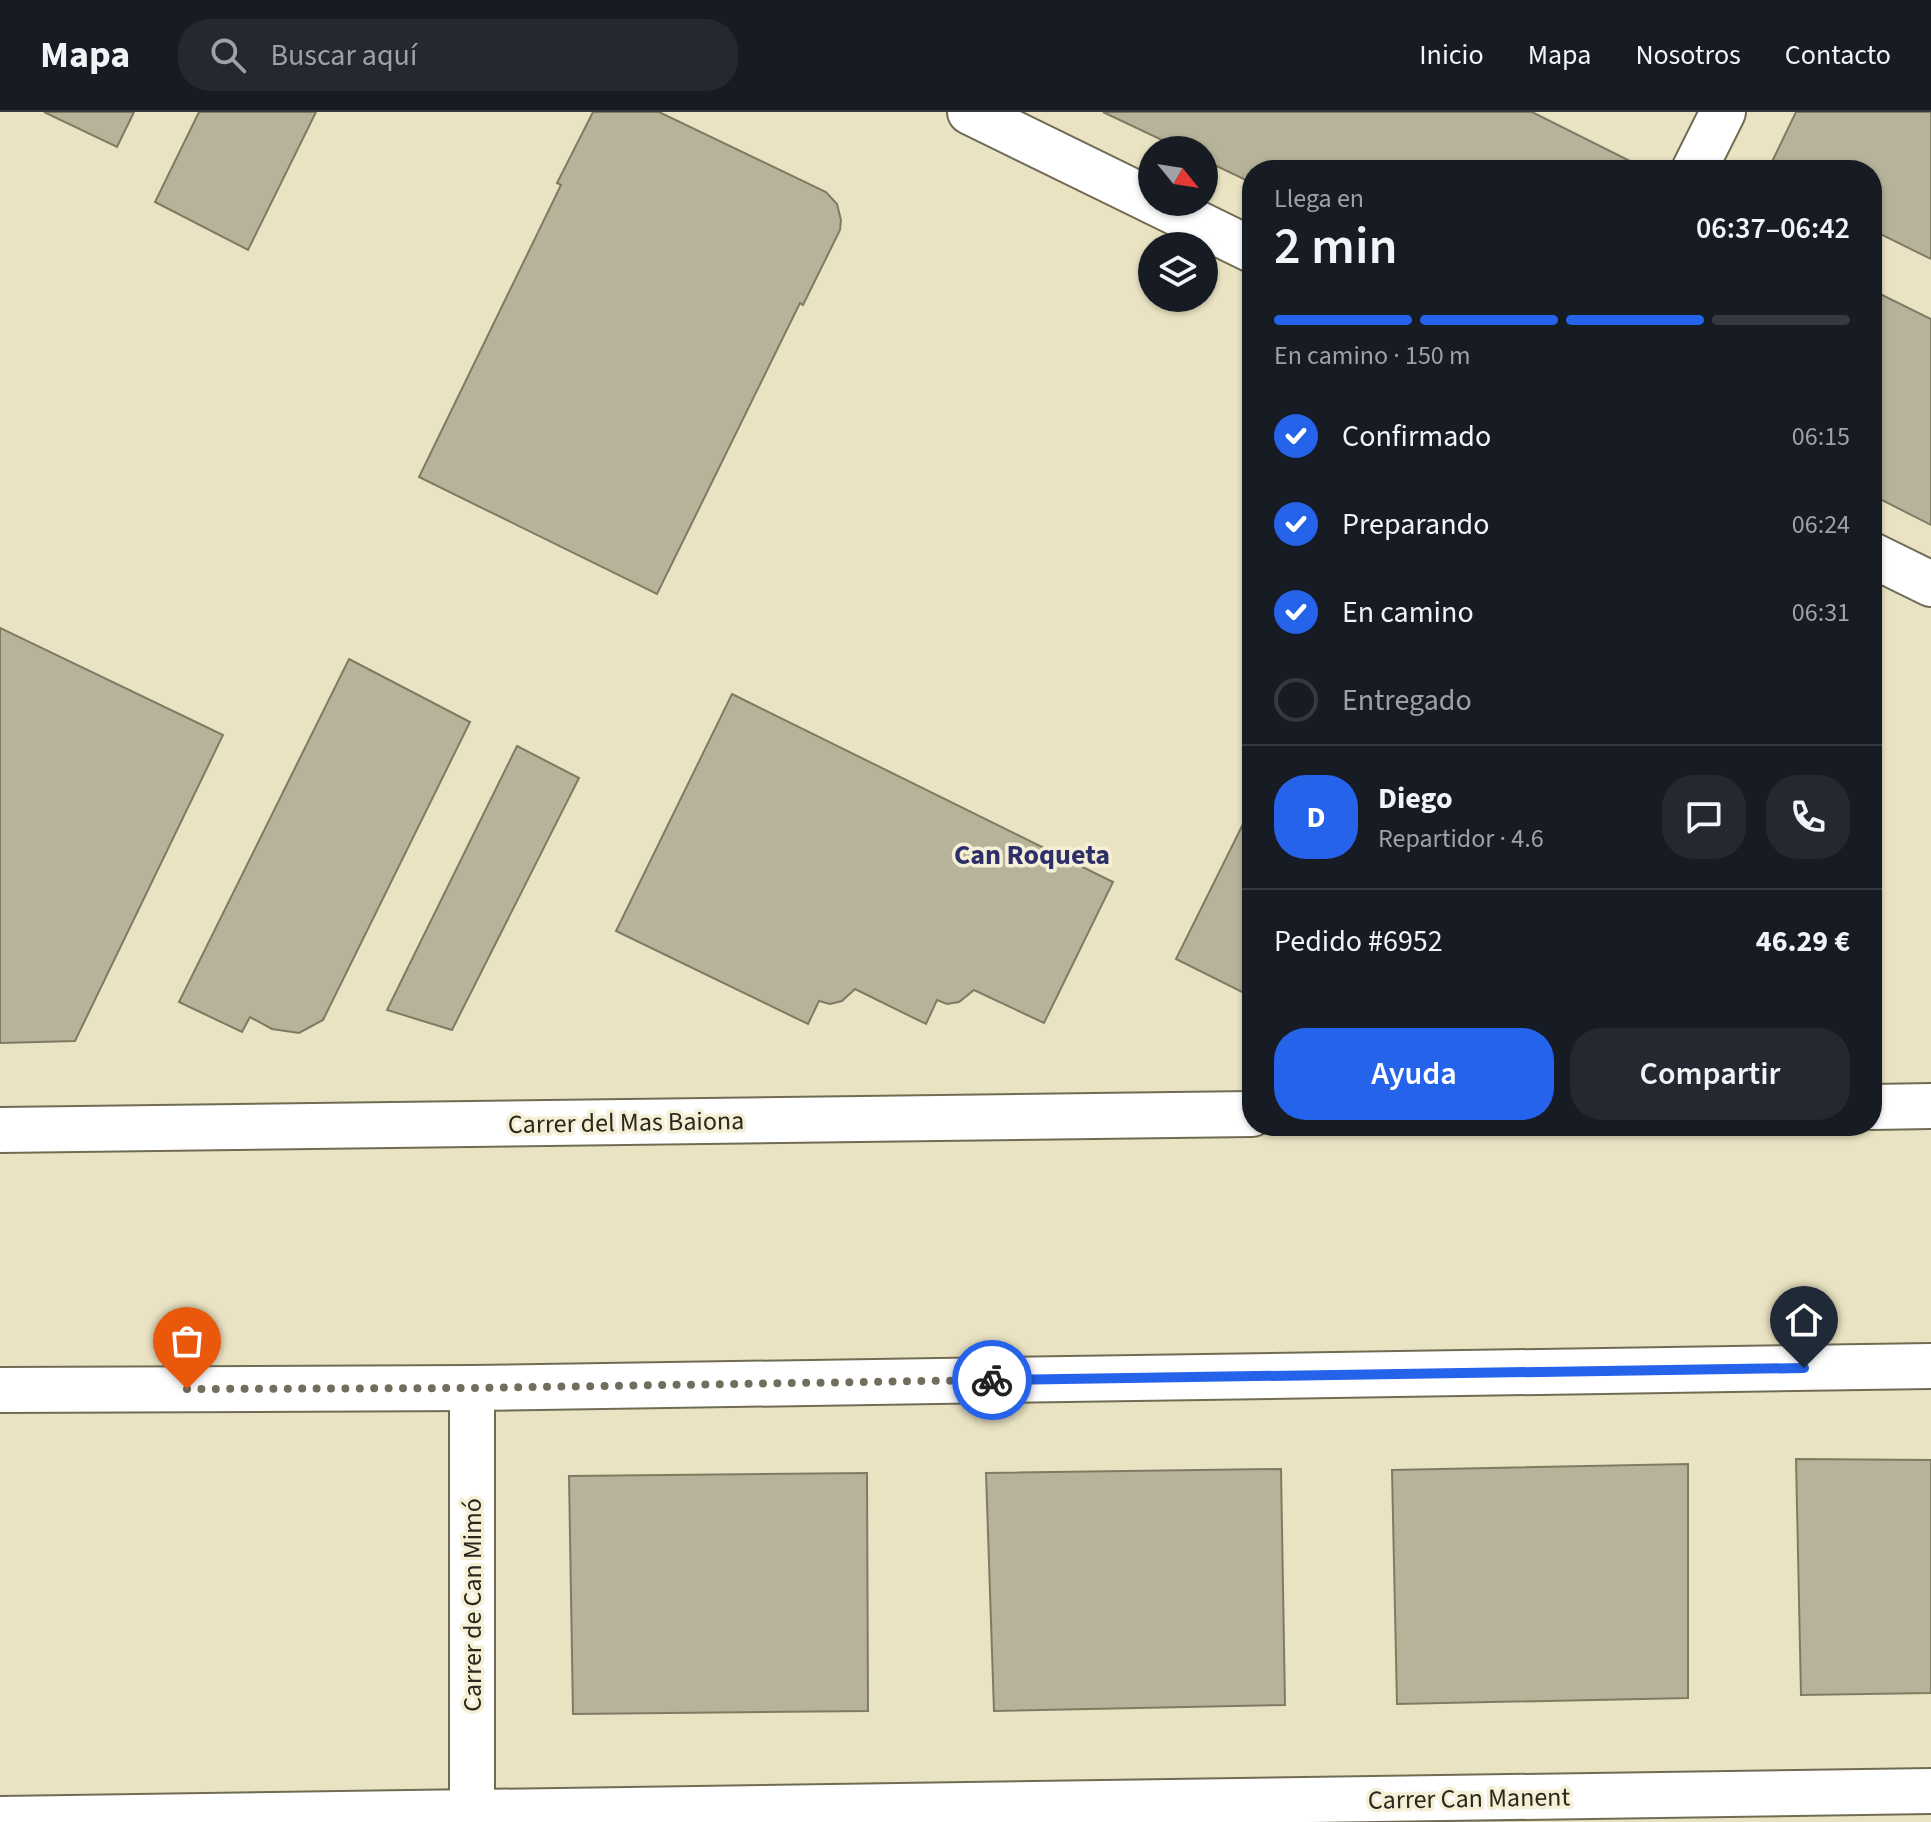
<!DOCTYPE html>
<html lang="es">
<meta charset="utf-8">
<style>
:root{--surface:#171b24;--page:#242831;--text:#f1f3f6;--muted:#9ea1a6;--line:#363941;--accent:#2563eb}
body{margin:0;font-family:"Source Sans 3",sans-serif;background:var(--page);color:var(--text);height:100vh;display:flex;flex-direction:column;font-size:30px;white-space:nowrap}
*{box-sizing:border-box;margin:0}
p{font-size:26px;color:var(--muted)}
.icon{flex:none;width:44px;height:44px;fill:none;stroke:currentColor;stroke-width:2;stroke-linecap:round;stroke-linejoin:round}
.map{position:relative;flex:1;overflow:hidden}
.panel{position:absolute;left:1242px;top:48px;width:640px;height:976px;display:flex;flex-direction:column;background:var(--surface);border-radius:32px;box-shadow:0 2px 6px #0004}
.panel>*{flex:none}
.needle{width:52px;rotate:120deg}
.tools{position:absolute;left:1138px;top:24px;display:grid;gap:16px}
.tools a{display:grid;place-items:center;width:80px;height:80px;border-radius:50%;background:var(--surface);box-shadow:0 2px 6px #0004;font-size:40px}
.pin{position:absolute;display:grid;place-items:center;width:68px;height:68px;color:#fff;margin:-82px -34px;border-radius:50% 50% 50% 0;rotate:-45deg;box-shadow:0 0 8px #0007}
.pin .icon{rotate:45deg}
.courier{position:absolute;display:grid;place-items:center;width:80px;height:80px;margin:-40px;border:6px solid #2563eb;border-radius:50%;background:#fff;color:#222;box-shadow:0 2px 10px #0007}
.overview em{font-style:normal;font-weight:600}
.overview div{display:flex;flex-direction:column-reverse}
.overview{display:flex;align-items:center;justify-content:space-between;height:136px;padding:0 32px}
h1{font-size:52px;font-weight:600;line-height:60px}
.bar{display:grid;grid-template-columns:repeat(4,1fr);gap:12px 8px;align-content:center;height:96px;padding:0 32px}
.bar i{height:10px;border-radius:6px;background:var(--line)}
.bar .on{background:var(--accent)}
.bar p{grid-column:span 4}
.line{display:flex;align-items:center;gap:20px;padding:0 32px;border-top:2px solid var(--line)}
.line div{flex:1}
.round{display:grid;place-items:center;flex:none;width:84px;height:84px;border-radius:32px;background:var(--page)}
ol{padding:0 32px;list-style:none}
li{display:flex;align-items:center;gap:24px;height:88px}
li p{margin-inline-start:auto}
li .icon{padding:8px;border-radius:50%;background:var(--accent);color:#fff;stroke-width:4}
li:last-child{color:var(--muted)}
li i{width:44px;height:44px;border:4px solid var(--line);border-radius:50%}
.cta{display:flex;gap:16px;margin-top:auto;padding:16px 32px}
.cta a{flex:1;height:92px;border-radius:32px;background:var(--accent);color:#fff;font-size:32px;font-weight:600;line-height:92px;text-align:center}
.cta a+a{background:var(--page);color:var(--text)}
header{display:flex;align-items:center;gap:48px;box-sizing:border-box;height:112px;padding:0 40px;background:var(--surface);border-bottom:2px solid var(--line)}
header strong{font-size:38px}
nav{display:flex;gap:44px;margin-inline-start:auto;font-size:28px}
.search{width:560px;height:72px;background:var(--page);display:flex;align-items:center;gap:20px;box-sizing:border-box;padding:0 28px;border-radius:32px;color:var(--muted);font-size:30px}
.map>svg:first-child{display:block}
</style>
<header>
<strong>Mapa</strong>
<div class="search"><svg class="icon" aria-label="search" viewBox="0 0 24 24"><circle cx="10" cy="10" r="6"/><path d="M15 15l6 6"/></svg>Buscar aquí</div>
<nav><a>Inicio</a><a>Mapa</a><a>Nosotros</a><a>Contacto</a></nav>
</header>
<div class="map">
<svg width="1931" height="1710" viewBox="0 0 1931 1710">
<rect width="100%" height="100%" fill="#f4efd5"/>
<path fill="#eae3c3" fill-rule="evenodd" d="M0 0H1931V1710H0ZM1152 38H1204V90H1152ZM1252 58H1872V1014H1252ZM1152 134H1204V186H1152Z"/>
<g fill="#b7b39a" stroke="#7f7b63" stroke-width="2">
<polygon points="44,0 134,0 117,35"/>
<polygon points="199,0 316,0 248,138 155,90"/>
<polygon points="593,0 659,0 826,80 837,92 841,108 840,118 803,193 800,191 657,482 419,365 561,73 557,71"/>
<polygon points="1103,0 1532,0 1642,55 1641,58 1252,58 1252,71 1204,48 1204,38 1183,38"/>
<polygon points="1796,0 1931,0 1931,147 1872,118 1872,58 1768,58"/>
<polygon points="1872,178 1931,207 1931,413 1872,383"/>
<polygon points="0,516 223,623 75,929 0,931"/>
<polygon points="349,547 470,610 323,908 299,921 272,917 250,905 242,920 179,890"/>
<polygon points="732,582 1113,770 1044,911 974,878 959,890 947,892 937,888 926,912 855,877 842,889 830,892 819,889 808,912 616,819"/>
<polygon points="517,634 579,666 452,918 387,898"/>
<polygon points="1252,694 1252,885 1176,847"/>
<polygon points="1796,1347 1931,1348 1931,1581 1801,1583"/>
<polygon points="1688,1352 1688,1586 1397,1592 1392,1358"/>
<polygon points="1281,1357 1285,1593 994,1599 986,1361"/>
<polygon points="867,1361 868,1599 573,1602 569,1364"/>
</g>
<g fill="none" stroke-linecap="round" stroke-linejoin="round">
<g stroke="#706c54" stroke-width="48">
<g id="minor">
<polyline points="970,0 1152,89"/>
<polyline points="1694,58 1723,0"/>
<polyline points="1154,90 1252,138"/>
<polyline points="1872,443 1931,472"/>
<polyline points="1872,995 1931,994"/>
<polyline points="0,1018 1252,1002"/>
<polyline points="0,1278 472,1276 1931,1254"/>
<polyline points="0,1707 1931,1679"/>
<polyline points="472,1710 472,1276"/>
</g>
</g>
<use href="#minor" stroke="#fff" stroke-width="44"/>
</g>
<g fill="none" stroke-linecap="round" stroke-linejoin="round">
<polyline stroke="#716e5e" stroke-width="8" stroke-dasharray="0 14.4" points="187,1277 472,1276 992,1268"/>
<polyline stroke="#2563eb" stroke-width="10" points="992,1268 1804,1256"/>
</g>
<g text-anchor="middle" stroke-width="7" stroke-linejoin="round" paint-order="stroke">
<g font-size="26" fill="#2a281e" stroke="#f4efd5">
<text transform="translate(626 1010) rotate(-1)" y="9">Carrer del Mas Baiona</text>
<text transform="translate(472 1493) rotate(-90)" y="9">Carrer de Can Mimó</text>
<text transform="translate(1469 1686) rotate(-1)" y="9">Carrer Can Manent</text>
</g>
<g font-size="28" font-weight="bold" fill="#2e2f6a" stroke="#f4efd5">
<text x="1032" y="752">Can Roqueta</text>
</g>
</g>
</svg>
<div class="tools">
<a><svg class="needle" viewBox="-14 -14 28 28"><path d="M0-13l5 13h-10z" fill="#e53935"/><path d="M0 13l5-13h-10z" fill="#9ea1a6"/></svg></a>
<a><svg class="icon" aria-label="layers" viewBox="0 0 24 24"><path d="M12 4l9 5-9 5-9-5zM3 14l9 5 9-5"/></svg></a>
</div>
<div class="pin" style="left:187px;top:1277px;background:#ea580c"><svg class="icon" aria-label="bag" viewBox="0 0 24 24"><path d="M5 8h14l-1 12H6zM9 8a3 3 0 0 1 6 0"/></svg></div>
<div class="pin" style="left:1804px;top:1256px;background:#1f2937"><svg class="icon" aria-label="home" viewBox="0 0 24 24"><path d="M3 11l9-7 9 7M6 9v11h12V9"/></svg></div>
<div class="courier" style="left:992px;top:1268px"><svg class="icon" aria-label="bike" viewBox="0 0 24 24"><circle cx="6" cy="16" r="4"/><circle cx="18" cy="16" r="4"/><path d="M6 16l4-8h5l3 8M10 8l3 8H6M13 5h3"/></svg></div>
<section class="panel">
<div class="overview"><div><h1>2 min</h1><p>Llega en</p></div><em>06:37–06:42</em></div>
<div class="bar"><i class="on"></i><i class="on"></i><i class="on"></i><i></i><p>En camino · 150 m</p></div>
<ol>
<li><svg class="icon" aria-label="check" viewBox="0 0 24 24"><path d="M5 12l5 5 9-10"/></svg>Confirmado<p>06:15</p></li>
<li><svg class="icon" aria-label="check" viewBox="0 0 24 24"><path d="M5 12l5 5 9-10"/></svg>Preparando<p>06:24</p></li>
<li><svg class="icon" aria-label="check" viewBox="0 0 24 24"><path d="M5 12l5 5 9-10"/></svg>En camino<p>06:31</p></li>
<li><i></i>Entregado</li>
</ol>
<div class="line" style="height:144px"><b class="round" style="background:var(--accent);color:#fff">D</b><div><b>Diego</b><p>Repartidor · 4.6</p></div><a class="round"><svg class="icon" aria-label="chat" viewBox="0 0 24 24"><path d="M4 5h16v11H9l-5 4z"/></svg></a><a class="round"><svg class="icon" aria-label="phone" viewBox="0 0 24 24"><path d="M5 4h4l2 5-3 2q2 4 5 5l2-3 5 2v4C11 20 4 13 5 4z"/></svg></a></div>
<div class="line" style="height:104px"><div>Pedido #6952</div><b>46.29 €</b></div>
<div class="cta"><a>Ayuda</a><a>Compartir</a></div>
</section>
</div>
